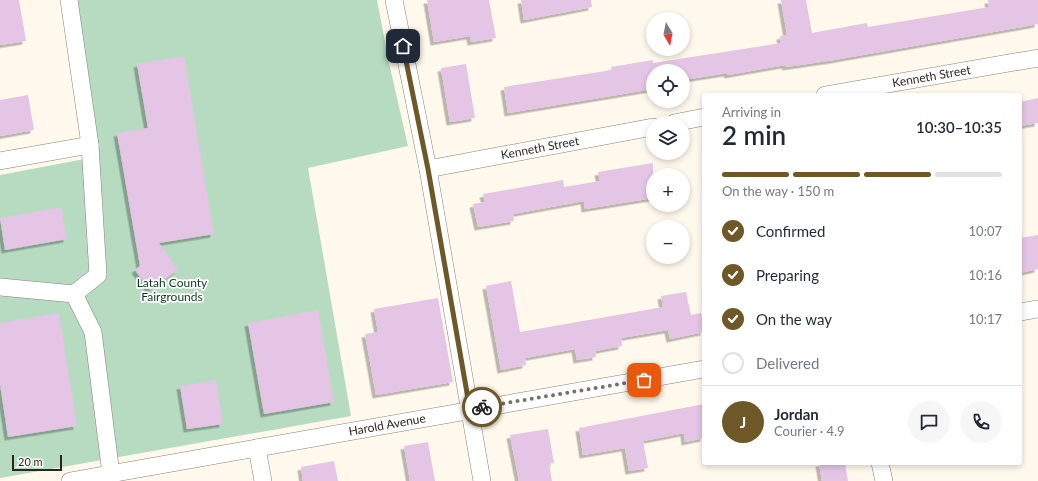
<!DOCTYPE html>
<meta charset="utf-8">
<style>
:root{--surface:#fff;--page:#f6f6f7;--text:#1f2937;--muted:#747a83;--line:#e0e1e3;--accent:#6e5828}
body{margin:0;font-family:Lato,sans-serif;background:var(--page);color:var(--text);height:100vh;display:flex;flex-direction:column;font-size:15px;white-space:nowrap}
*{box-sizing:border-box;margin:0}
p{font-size:13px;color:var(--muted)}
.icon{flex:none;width:22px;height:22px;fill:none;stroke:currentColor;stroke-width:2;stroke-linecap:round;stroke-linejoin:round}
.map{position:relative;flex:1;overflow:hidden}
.panel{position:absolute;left:702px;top:93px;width:320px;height:372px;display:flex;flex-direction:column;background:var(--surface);border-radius:4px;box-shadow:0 2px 6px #0003}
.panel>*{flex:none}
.needle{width:26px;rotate:170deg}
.buttons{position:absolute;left:646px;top:12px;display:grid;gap:8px}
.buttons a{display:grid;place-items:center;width:44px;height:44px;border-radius:50%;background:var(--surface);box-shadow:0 2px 6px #0003;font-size:20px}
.scale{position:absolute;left:12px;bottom:10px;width:50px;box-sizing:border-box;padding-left:4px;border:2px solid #2b2822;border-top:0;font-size:11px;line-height:14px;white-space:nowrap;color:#2b2822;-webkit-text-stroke:3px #fff;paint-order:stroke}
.pin{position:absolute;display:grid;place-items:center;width:34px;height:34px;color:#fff;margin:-17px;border-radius:8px;box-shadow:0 2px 6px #0006}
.courier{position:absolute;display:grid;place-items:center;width:40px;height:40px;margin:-20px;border:3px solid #6e5828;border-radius:50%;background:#fff;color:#222;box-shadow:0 1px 5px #0007}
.head em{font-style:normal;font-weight:600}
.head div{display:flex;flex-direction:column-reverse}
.head{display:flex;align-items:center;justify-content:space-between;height:68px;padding:0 20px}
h1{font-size:26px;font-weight:600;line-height:30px}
.bar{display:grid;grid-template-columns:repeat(4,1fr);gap:6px 4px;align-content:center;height:48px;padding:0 20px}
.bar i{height:5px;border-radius:3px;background:var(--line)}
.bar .active{background:var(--accent)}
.bar p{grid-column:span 4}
.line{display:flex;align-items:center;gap:10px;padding:0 20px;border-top:1px solid var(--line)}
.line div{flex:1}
.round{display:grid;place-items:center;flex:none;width:42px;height:42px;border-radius:21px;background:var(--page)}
ol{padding:0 20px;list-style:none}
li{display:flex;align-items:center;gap:12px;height:44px}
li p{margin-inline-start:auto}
li .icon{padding:4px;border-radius:50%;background:var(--accent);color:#fff;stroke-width:4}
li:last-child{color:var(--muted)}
li i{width:22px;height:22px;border:2px solid var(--line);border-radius:50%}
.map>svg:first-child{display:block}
</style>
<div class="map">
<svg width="1038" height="481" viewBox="0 0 1038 481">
<defs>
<filter id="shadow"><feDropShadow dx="-3.5" dy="3.5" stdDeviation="0" flood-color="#0004"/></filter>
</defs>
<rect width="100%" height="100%" fill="#fff8ec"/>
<polygon fill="#b6dbc0" points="69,0 377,0 389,63 408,146 308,168 351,416 0,478 0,175 90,158"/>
<g fill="#e4c5e5" filter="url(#shadow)">
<polygon points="0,0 19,0 26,41 0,45"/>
<polygon points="427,0 489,0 496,38 471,42 470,36 434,42"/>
<polygon points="521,0 591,0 592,7 524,20"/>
<polygon points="781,0 806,0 812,33 867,23 868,27 989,7 988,0 1038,0 1038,24 834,60 786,67 785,65 728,75 727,73 683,80 683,71 653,71 653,89 508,113 504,87 612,70 611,67 653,60 653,63 781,43 780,36 787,35"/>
<polygon points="184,56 214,234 159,243 178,270 150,290 135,270 140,266 117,133 148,128 137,64"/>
<polygon points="466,64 475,118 450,122 441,68"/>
<polygon points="28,95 34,130 0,136 0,100"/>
<polygon points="1038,98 1038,123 1020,126 1020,102"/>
<polygon points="653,163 653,198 585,209 584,201 513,214 514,221 478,227 473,204 485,202 483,194 563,180 564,187 600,181 598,172"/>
<polygon points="61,207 67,239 5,250 0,218"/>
<polygon points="1038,235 1038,269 1020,273 1020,238"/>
<polygon points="511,281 520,332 663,307 661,296 686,292 691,315 701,313 704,332 670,339 668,330 621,338 622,346 595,351 596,357 577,360 575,349 525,358 526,365 501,370 486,286"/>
<polygon points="438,298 453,382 376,395 365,334 378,332 374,309"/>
<polygon points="318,310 334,402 264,414 248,323"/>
<polygon points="59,313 77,426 8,437 0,384 0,323"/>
<polygon points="216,380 223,424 187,429 180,386"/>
<polygon points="704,404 704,438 685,442 684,433 643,441 648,468 629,471 625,448 583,455 579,428"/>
<polygon points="548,429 554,463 549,464 552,481 519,481 510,435"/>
<polygon points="428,442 435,481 410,481 404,446"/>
<polygon points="334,461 338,481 303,481 301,467"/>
<polygon points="819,463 845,463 848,481 822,481"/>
</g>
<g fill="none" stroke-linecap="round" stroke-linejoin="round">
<g stroke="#898275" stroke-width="18">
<g id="minor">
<polyline points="69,0 90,145 98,275 74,294 93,332 111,474"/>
<polyline points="394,0 428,169 482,481"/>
<path id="s1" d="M825 95 1038 58"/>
<polyline points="674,123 704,117"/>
<polyline points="0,161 90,145"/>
<path id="s2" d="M428 169 653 127"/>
<polyline points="0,287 74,294"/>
<polyline points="1020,312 1038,309"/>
<polyline points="257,448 263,481"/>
<polyline points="880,463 884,481"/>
<path id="s3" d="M70 481 704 369"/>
</g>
</g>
<use href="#minor" stroke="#fff" stroke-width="17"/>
</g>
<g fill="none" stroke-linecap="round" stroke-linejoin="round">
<polyline stroke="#757169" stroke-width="4" stroke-dasharray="0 7.2" points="482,407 644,380"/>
<polyline stroke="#6e5828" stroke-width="5" points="403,46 428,169 470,410 482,407"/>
</g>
<g text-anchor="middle" stroke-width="3.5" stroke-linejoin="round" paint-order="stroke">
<g font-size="12" fill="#2b2822" stroke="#fff">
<text dy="4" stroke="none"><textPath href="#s1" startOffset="108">Kenneth Street</textPath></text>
<text dy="4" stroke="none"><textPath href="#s2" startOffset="114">Kenneth Street</textPath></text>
<text dy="4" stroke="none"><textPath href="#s3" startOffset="322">Harold Avenue</textPath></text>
</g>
<g font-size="12" fill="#0a381e" stroke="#fff">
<text x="172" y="287">Latah County<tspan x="172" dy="14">Fairgrounds</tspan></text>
</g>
</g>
</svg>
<div class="buttons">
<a><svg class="needle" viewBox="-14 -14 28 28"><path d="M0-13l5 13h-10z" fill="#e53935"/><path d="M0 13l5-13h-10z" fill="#747a83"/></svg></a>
<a><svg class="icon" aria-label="locate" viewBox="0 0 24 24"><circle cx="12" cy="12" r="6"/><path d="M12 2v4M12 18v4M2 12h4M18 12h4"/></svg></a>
<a><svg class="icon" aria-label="layers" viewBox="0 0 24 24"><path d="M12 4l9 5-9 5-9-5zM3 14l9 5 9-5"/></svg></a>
<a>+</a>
<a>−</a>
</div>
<div class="scale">20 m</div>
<div class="pin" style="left:644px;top:380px;background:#ea580c"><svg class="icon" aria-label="bag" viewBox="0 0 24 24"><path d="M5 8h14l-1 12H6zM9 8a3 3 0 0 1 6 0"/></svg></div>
<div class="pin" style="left:403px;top:46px;background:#1f2937"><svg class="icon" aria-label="home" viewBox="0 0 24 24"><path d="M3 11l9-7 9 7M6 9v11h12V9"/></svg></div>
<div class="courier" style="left:482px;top:407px"><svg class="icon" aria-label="bike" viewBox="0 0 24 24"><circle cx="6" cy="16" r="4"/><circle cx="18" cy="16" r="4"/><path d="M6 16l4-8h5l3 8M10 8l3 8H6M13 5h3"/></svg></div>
<section class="panel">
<div class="head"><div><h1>2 min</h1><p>Arriving in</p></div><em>10:30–10:35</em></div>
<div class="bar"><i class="active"></i><i class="active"></i><i class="active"></i><i></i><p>On the way · 150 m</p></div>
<ol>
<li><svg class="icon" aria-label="check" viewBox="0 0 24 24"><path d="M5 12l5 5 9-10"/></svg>Confirmed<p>10:07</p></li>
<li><svg class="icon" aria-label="check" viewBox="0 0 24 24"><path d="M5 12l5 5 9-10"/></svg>Preparing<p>10:16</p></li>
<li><svg class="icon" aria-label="check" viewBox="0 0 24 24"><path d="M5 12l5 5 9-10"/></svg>On the way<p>10:17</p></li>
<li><i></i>Delivered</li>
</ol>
<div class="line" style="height:72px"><b class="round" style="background:var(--accent);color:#fff">J</b><div><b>Jordan</b><p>Courier · 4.9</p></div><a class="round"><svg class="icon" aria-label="chat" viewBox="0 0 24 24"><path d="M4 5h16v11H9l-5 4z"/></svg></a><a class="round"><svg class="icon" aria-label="phone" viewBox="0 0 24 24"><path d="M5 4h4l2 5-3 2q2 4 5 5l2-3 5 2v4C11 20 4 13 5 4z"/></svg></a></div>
</section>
</div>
